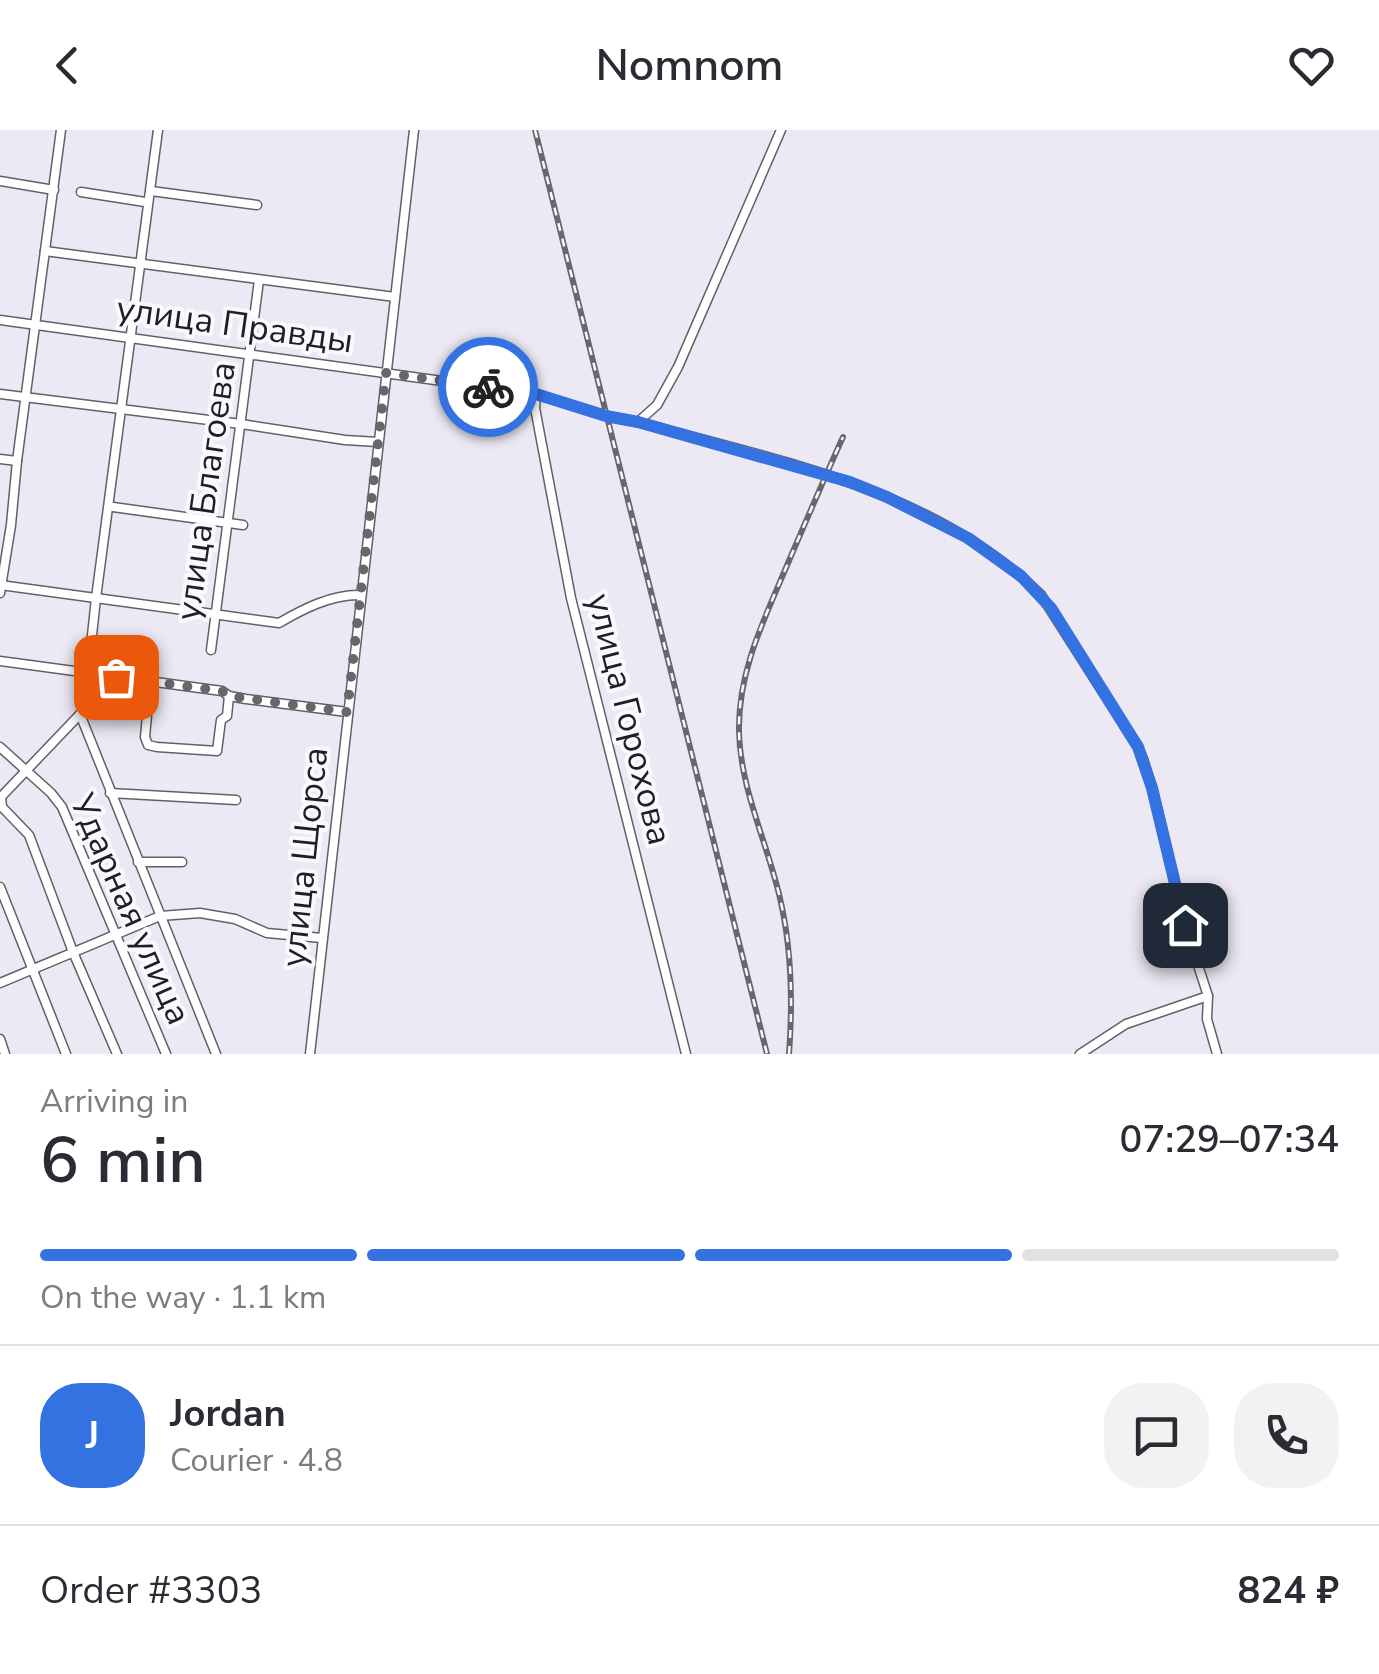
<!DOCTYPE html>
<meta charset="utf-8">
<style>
:root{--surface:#fff;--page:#f2f2f3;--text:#2b2b33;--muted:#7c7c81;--line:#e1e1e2;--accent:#3372e0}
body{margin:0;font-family:"Nunito Sans",sans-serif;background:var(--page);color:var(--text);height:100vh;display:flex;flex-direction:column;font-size:38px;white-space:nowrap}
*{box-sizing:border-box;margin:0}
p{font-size:32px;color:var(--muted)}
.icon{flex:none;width:55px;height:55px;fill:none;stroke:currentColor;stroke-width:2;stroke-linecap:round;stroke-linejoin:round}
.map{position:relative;height:924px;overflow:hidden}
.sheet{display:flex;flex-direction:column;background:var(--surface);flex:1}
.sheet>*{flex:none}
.pin{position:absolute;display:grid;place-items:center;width:85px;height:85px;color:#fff;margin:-42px;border-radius:20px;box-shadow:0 5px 15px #0006}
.courier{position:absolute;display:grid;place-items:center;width:100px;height:100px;margin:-50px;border:8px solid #3372e0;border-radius:50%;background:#fff;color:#222;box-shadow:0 2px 12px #0007}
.summary em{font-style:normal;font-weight:600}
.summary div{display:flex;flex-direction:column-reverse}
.summary{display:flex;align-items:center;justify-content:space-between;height:170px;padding:0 40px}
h1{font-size:65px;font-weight:600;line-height:75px}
.bar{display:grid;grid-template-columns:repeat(4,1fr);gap:15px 10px;align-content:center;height:120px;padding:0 40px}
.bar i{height:12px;border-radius:8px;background:var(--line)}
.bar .active{background:var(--accent)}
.bar p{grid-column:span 4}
.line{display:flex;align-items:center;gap:25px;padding:0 40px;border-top:2px solid var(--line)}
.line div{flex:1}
.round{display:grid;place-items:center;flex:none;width:105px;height:105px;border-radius:40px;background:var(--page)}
header{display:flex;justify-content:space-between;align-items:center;height:130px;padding:0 40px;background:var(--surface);font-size:45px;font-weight:600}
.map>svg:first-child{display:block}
</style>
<header><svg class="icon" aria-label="back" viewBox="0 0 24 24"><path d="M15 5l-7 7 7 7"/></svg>Nomnom<svg class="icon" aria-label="heart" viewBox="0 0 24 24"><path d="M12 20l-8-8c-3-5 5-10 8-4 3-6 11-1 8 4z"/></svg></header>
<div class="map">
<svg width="1379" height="924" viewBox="0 0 1379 924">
<rect width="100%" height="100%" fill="#ede9f4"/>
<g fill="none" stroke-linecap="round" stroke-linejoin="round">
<g stroke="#635f69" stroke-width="11">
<g id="minor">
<polyline points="0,51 54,60"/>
<polyline points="151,61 257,75"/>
<polyline points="81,62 145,72"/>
<polyline points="45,121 395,167"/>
<path d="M0 190 536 264 606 286 638 292C778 331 933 359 1041 465L1138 617 1143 629 1152 658 1185 795 1208 866 1207 889 1217 924"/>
<polyline points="0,264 241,294 345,310 378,312"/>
<polyline points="536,264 535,278 571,468 686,924"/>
<polyline points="638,292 657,275 678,237 781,0"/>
<polyline points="0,329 17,331"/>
<polyline points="113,377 243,395"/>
<path d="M0 455 279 493C303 479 332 464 361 465"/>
<polyline points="0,463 11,395 17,331 61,0"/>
<polyline points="211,520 259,150"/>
<polyline points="0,531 222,561 229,566 246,569 347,582"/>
<polyline points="150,552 145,607 148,615 157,617 217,621 221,590 227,586 229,566"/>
<polyline points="80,584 216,924"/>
<polyline points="0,617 51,663 62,677 166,924"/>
<polyline points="110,663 236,670"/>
<polyline points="1,667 2,677 29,705 73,822 117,924"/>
<polyline points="0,668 84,580 96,468 158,0"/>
<polyline points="138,732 182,732"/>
<polyline points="0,757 66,924"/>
<polyline points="0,853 160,786 200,783 235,789 267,803 322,808"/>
<polyline points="0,909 5,924"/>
<polyline points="310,924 414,0"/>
<polyline points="1080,924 1126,894 1208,866"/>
</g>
</g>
<use href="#minor" stroke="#fff" stroke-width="8"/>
<g stroke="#69666d" stroke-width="6">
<g id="rail">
<polyline points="535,0 767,924"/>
<path d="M789 924C793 870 792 817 779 764 766 710 740 657 739 601 738 540 765 488 788 433 806 391 824 349 843 307"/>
</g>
</g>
<use href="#rail" stroke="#faf7fe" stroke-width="2.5" stroke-dasharray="8" stroke-linecap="butt"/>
</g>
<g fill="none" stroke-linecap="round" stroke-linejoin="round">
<polyline stroke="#68656c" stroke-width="10" stroke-dasharray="0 18" points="116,547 222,561 229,566 347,582 386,243 488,257"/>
<polyline stroke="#3372e0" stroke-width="12" points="488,257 536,264 606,286 638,292 850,352 887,367 968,408 1021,446 1051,478 1138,617 1152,658 1185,795"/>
</g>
<g text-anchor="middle" stroke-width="8" stroke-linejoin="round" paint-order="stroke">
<g font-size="35" fill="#201e22" stroke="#faf7fe">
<text transform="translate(235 194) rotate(8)" y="12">улица Правды</text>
<text transform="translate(205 361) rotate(-82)" y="12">улица Благоева</text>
<text transform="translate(630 589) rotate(76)" y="12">улица Горохова</text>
<text transform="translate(304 727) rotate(-84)" y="12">улица Щорса</text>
<text transform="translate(131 779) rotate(66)" y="12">Ударная улица</text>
</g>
</g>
</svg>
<div class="pin" style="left:116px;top:547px;background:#ea580c"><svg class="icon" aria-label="bag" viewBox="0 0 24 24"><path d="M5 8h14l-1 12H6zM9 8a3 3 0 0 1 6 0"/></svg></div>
<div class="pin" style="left:1185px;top:795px;background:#1f2937"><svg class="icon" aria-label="home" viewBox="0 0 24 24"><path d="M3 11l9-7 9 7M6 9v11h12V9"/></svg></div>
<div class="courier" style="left:488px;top:257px"><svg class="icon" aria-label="bike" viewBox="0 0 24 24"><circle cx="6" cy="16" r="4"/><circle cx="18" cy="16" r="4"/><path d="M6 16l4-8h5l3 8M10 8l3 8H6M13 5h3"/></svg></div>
</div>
<section class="sheet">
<div class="summary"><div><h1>6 min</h1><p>Arriving in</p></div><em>07:29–07:34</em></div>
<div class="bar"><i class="active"></i><i class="active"></i><i class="active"></i><i></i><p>On the way · 1.1 km</p></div>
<div class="line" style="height:180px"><b class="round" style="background:var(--accent);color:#fff">J</b><div><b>Jordan</b><p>Courier · 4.8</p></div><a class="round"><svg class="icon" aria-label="chat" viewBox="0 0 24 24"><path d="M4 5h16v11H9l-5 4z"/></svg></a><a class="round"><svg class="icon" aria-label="phone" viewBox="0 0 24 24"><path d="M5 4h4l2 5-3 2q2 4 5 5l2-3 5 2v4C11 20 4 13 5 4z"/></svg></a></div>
<div class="line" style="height:130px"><div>Order #3303</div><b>824 ₽</b></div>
</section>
